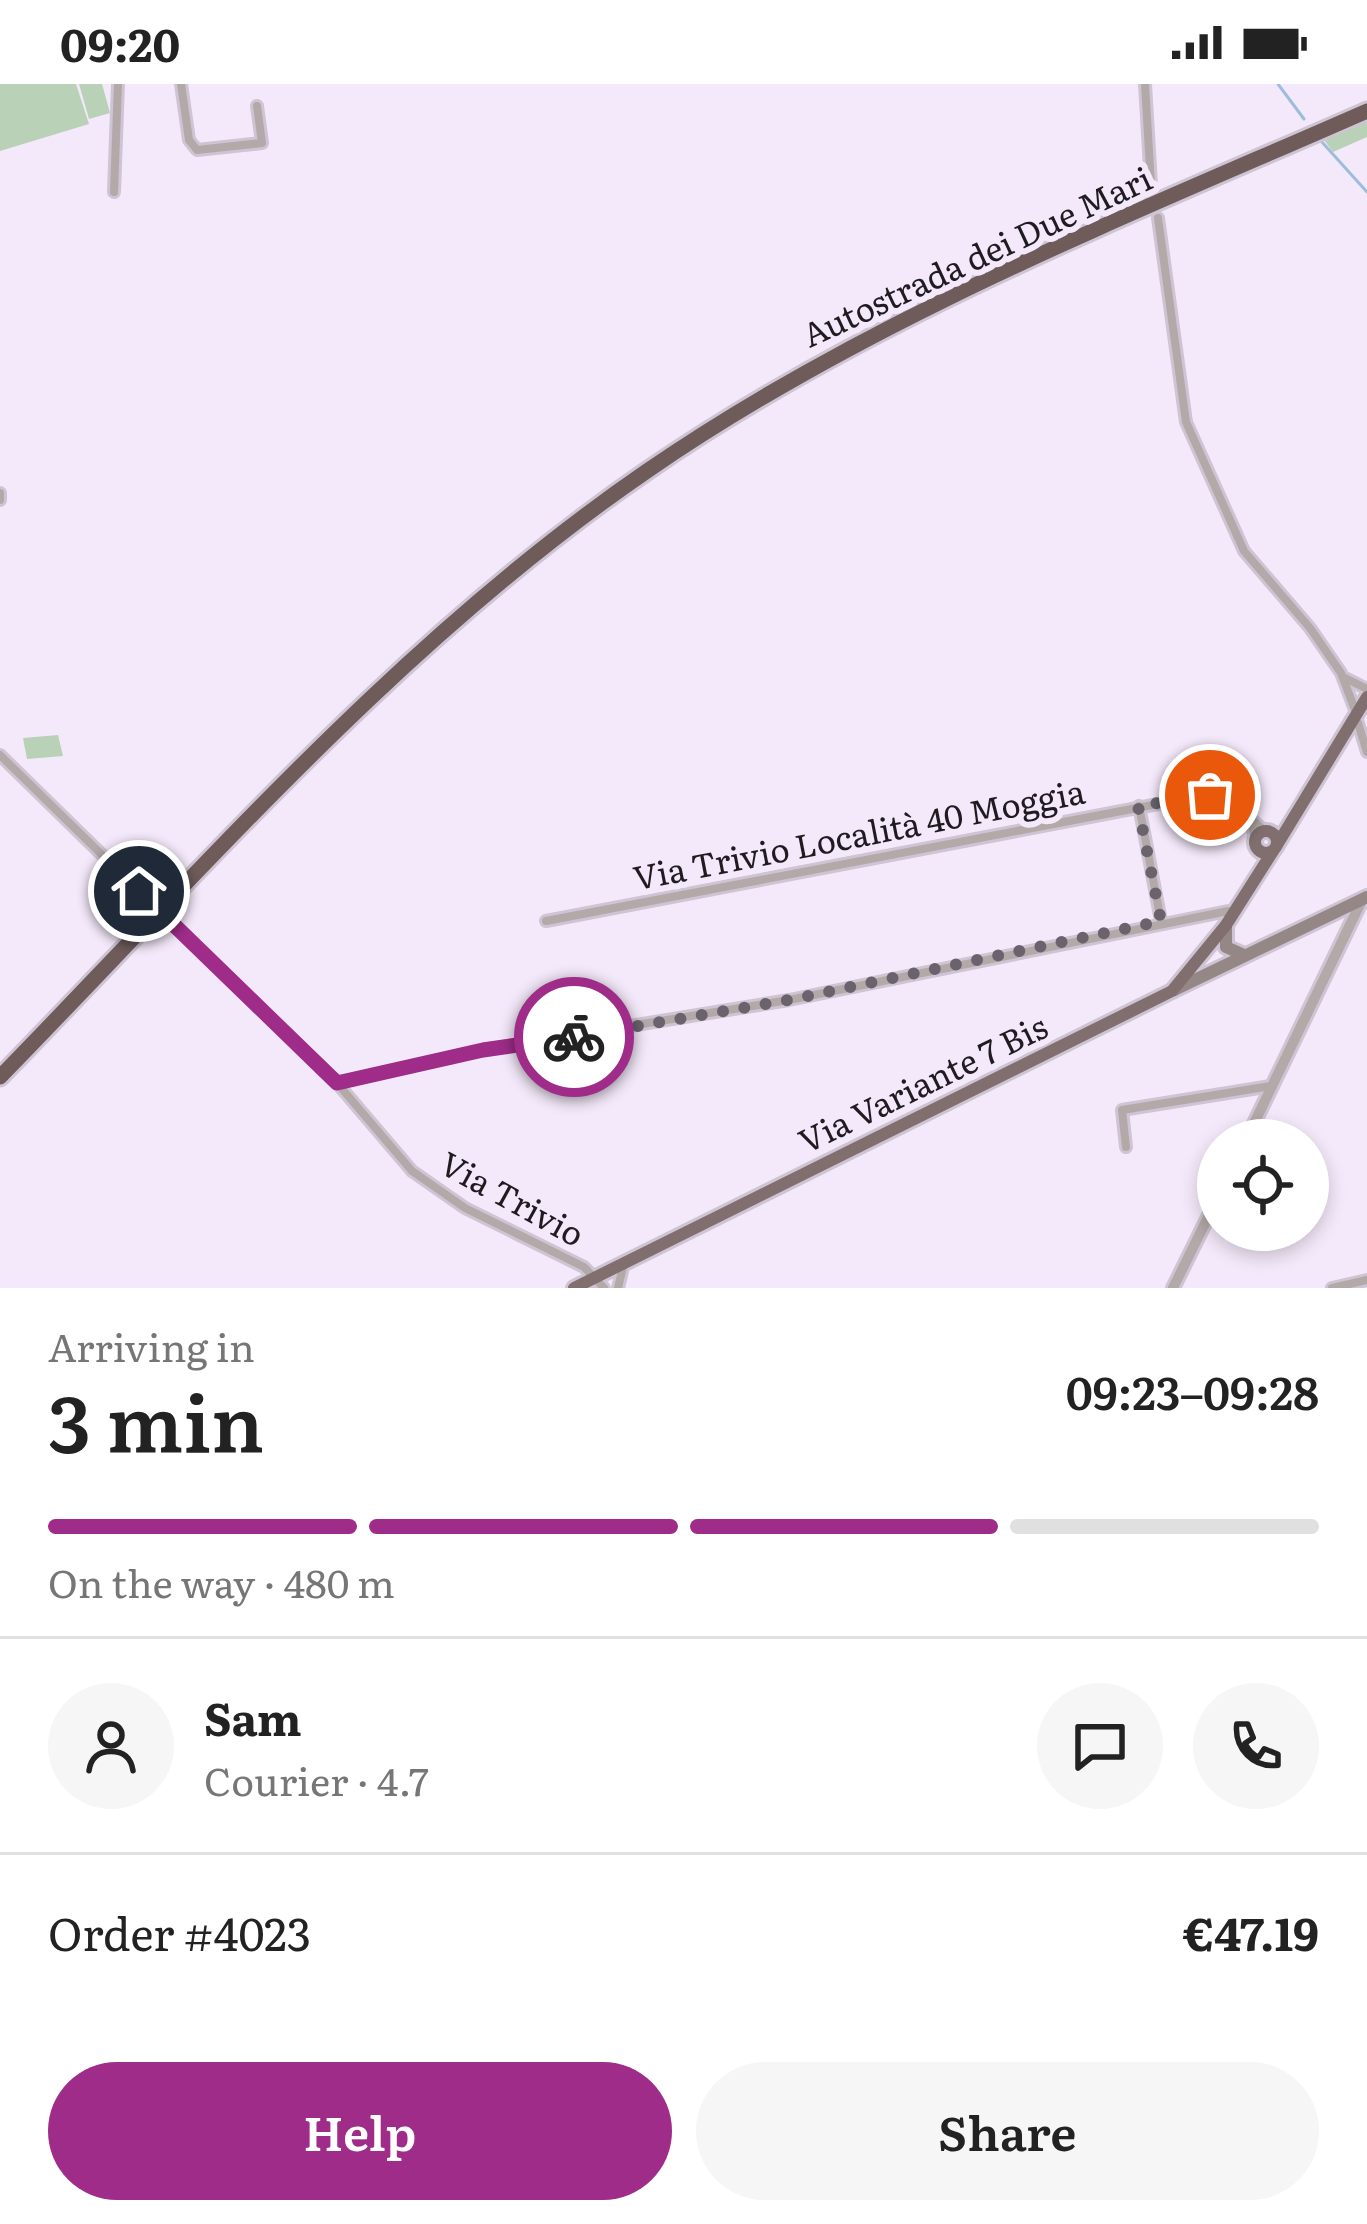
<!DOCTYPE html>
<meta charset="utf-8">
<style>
:root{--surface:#fff;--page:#f6f6f6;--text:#222;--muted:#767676;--line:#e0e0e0;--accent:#9f2c88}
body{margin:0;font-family:Literata,serif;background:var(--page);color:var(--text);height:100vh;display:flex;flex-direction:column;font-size:45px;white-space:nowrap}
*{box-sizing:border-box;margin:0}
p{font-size:39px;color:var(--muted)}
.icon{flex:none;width:66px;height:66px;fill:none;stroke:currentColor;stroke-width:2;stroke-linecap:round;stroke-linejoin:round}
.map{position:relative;height:1204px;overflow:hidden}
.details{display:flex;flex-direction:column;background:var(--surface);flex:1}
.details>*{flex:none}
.fabs{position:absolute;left:1197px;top:1035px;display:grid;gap:24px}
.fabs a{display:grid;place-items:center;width:132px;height:132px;border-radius:50%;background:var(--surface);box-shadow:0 6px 18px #0003;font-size:60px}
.pin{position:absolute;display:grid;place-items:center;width:102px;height:102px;color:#fff;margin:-51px;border:6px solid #fff;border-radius:50%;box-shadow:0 3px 12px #0007}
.courier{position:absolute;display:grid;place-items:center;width:120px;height:120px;margin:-60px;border:9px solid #9f2c88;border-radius:50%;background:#fff;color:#222;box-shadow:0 3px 15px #0007}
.headline em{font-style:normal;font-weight:600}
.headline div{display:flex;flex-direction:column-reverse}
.headline{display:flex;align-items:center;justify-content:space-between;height:204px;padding:0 48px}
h1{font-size:78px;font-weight:600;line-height:90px}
.bar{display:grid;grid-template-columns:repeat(4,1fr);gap:18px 12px;align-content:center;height:144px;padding:0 48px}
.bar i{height:15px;border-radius:9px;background:var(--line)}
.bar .current{background:var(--accent)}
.bar p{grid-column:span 4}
.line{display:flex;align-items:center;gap:30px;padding:0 48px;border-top:3px solid var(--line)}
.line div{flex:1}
.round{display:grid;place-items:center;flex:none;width:126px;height:126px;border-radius:63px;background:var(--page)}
.primary-button{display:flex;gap:24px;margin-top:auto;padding:24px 48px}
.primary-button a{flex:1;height:138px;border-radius:72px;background:var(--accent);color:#fff;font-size:48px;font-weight:600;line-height:138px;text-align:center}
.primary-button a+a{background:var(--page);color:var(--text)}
.status{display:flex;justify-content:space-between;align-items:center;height:84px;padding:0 60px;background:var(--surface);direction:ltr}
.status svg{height:33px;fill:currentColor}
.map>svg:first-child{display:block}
</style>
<div class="status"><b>09:20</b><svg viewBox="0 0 49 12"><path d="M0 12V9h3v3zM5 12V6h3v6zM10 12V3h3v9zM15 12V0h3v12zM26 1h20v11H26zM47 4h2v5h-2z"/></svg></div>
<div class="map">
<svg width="1367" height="1204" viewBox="0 0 1367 1204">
<rect width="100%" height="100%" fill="#f4e9fa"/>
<g fill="#b8d1b7">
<polygon points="0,0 76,0 89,40 0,67"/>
<polygon points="79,0 102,0 110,29 89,35"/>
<polygon points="1367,37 1367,53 1333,68 1324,56"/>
<polygon points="58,651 63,672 27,675 23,654"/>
</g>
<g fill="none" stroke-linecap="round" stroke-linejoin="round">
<g stroke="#9ebcdc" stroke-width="3">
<polyline points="1278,0 1304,35"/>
<polyline points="1321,57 1367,108"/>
</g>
<g stroke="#cec4d3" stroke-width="14">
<g id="minor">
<polyline points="181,0 189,56 197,66 262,59 257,22"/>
<polyline points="1145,0 1151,101"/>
<polyline points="114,108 118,0"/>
<polyline points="1158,134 1186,338 1244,467 1310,544 1341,589 1357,631"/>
<polyline points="0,409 0,416"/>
<polyline points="1345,594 1367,605"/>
<polyline points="1358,639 1367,668"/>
<polyline points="0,671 139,807"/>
<polyline points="1139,722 1161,837"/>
<polyline points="1249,732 1256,757"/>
<polyline points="546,837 1200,712 1227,714 1265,747"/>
<polyline points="177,843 337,999 412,1087 465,1124 584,1183 604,1204"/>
<polyline points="337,999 483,966 789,916 1228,827"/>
<polyline points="1126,1063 1122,1026 1271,1002"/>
<polyline points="618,1204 623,1183"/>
<polyline points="1332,1204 1367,1196"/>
</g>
</g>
<g stroke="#cec4d3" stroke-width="16">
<g id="tertiary">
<polyline points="1246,1056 1362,816"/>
<polyline points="1173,1204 1218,1113"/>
</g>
</g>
<g stroke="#cec4d3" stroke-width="18">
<g id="secondary">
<polyline points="1226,841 1226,863 1244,871"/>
<polyline points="1174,906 1367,813"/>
</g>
</g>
<g stroke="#cec4d3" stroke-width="18">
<g id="primary">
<circle cx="1266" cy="758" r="11"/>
<polyline points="1277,761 1367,613"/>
<polyline points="574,1204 1172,907 1226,841 1273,767"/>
</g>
</g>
<g stroke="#cec4d3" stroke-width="21">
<path id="motorway" d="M0 993C206 782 402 555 647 387 869 234 1121 135 1367 27"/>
</g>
<use href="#minor" stroke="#b3a9a8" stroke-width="8"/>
<use href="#tertiary" stroke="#b3a9a8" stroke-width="10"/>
<use href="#secondary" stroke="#968787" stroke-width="12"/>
<use href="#primary" stroke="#816f6f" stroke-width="12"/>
<use href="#motorway" stroke="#6e5b5a" stroke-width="15"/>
<g stroke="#cec4d3" stroke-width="14" stroke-linecap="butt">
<polyline id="minor-bridge" points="139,807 177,843"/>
</g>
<use href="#minor-bridge" stroke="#b3a9a8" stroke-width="8"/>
</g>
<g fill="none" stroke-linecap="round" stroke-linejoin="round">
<polyline stroke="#6a636d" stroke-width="12" stroke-dasharray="0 21.6" points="574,953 789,916 1161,837 1138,722 1210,711"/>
<polyline stroke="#9f2c88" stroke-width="15" points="139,807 337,999 483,966 574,953"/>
</g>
<g text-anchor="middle" stroke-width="12" stroke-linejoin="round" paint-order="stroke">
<g font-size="33" fill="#1f1b21" stroke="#f4e9fa">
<text transform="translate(977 173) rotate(-25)" y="12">Autostrada dei Due Mari</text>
<text transform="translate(859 751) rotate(-11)" y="12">Via Trivio Località 40 Moggia</text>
<text transform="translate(923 1000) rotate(-26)" y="12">Via Variante 7 Bis</text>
<text transform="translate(512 1115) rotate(29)" y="12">Via Trivio</text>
</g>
</g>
</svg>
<div class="fabs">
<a><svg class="icon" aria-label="locate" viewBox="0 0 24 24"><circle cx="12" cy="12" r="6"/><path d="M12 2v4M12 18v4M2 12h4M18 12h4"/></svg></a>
</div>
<div class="pin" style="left:1210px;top:711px;background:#ea580c"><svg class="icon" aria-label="bag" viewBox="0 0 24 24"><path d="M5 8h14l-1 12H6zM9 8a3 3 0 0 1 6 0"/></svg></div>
<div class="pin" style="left:139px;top:807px;background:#1f2937"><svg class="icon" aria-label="home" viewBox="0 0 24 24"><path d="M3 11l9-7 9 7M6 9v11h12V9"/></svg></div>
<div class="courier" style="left:574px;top:953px"><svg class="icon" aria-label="bike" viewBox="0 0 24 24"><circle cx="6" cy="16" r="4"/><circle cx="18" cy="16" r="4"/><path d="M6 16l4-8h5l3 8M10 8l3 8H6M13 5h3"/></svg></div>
</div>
<section class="details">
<div class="headline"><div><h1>3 min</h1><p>Arriving in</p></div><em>09:23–09:28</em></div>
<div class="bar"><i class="current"></i><i class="current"></i><i class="current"></i><i></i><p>On the way · 480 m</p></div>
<div class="line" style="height:216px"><a class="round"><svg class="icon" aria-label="person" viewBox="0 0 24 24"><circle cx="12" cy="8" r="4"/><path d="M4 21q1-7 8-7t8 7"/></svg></a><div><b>Sam</b><p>Courier · 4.7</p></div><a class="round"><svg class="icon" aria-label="chat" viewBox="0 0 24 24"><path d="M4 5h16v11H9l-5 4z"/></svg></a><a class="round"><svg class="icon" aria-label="phone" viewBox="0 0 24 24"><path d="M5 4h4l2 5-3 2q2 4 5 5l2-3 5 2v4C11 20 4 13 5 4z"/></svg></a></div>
<div class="line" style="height:156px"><div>Order #4023</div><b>€47.19</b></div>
<div class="primary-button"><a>Help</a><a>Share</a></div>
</section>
